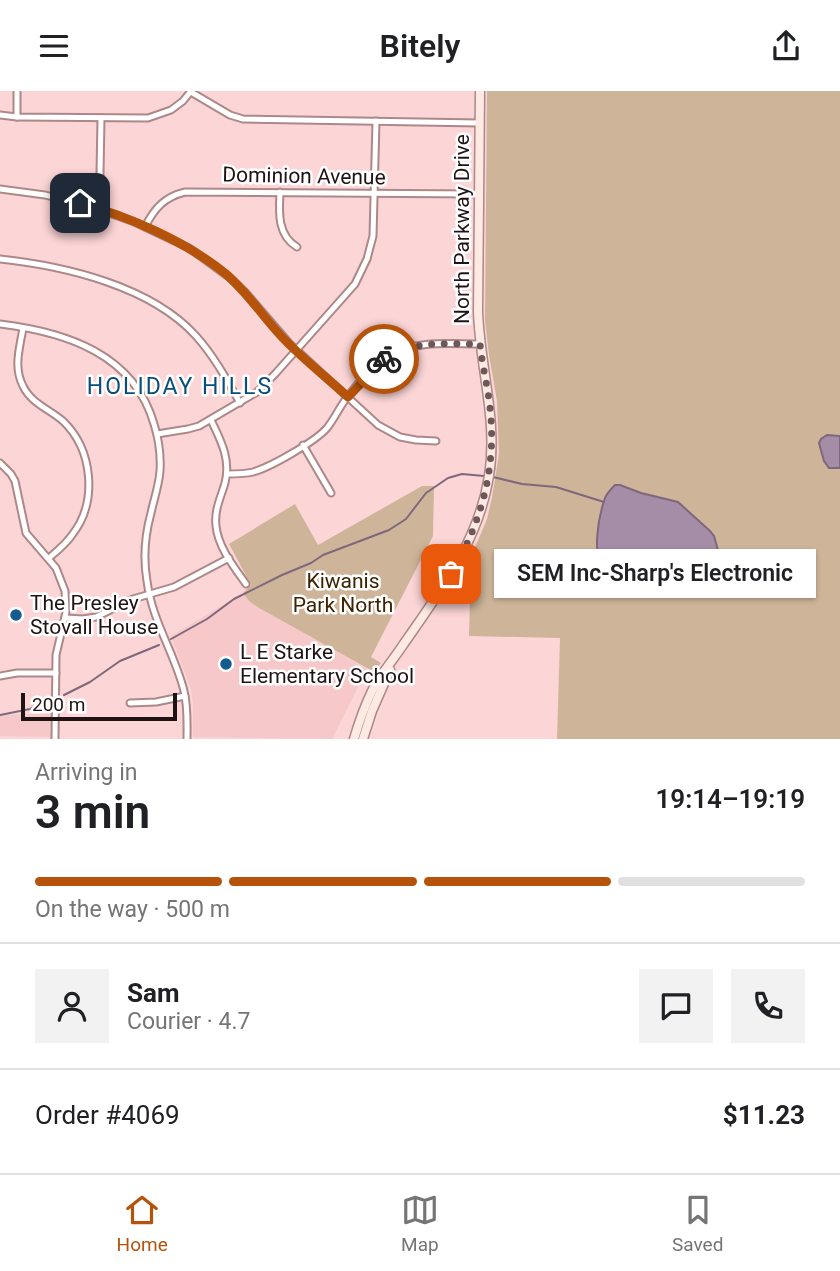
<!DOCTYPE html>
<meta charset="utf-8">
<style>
:root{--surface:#fff;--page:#f2f2f2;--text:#202124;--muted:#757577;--line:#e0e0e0;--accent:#b45309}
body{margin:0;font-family:Roboto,sans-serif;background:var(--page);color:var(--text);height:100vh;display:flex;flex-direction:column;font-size:26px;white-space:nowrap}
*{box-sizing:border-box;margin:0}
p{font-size:23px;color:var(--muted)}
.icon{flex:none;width:38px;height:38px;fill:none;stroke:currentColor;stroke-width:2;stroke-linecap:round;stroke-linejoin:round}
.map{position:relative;height:648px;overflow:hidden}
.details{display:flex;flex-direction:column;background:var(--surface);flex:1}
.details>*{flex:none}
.scale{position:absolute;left:21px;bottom:18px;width:156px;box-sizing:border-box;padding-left:7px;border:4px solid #201314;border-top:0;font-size:19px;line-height:24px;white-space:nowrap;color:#201314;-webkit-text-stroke:5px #fff;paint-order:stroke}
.pin{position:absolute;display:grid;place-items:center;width:60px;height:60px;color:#fff;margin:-30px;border-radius:14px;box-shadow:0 4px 10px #0006}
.courier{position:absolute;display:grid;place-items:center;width:70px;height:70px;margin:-35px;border:5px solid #b45309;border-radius:50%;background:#fff;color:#222;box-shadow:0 2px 9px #0007}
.bubble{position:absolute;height:49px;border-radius:0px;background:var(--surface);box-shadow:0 2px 5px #0004;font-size:23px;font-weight:600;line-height:49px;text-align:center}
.head em{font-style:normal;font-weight:600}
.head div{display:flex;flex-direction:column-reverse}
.head{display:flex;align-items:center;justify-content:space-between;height:119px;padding:0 35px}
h1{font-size:46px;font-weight:600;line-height:52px}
.bar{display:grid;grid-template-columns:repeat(4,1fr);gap:10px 7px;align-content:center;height:84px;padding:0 35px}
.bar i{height:9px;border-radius:5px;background:var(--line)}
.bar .active{background:var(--accent)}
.bar p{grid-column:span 4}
.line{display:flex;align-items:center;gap:18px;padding:0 35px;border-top:2px solid var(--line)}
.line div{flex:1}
.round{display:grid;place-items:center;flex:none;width:74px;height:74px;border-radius:0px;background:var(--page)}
header{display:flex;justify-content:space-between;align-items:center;height:91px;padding:0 35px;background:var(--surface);font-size:32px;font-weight:600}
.tabs{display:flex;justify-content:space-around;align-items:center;height:98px;border-top:2px solid var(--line);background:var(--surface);font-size:19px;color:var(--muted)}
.tabs a{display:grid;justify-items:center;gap:4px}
.tabs .active{color:var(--accent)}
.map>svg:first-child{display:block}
</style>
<header><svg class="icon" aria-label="menu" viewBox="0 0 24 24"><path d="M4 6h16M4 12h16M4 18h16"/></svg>Bitely<svg class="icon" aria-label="share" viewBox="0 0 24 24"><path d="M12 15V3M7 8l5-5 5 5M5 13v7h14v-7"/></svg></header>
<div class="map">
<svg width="840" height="648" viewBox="0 0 840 648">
<rect width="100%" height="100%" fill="#fcd5d6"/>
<g fill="#f7c8c9">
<polygon points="243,502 249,510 259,517 367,578 332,648 193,646 193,614 191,598 171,545"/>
<polygon points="52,607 52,646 0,645 0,624 30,623 31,614"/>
</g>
<g fill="#ceb59a">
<polygon points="487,0 840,0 840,648 557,648 560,547 469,545 471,466 487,428 492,406 499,363 497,310 489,264 485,230"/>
<polygon points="422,395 434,395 433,445 371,566 381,572 374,581 259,517 249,510 243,502 251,494 229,453 295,413 318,454"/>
</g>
<g fill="#a68da7" stroke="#7e687b" stroke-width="2">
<polygon points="827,344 840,345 840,377 829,377 824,370 819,352 821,348"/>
<path d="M615 394H620L641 402 678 411 710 440 714 445 723 477 716 496C704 504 688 507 676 498 666 492 667 486 654 484 647 483 640 481 633 481 625 481 613 485 606 479 590 467 599 424 605 407 607 402 611 398 615 394Z"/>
</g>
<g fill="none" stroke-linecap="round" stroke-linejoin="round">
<g stroke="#7e687b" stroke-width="2">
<polyline points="493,386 522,393 556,396 604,411"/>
<polyline points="171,548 207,528 234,508 282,484 311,472 323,464 389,439 406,428 426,402 448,387 462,383 484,385"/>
<polyline points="64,604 90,591 120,570 159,554"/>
<polyline points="0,624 30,618 52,609"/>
</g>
<g stroke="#ac8889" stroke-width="9">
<g id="street">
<polyline points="191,1 230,24 243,28 480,32"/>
<polyline points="0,24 17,26 148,27 171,19 183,10 191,0"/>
<polyline points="17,26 17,0"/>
<polyline points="0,98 45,104 89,115 132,130 189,157 229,186 245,201 289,252 378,334 400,346 416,349 436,350"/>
<path d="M280 101C279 121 277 144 297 156"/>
<polyline points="91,115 100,83 101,27"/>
<path d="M145 136C154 118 164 106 185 101L479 103"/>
<path d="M0 168C65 175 151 195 196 245 214 265 227 289 240 312"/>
<path d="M0 233C66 241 134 263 154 333 159 349 161 364 160 380 159 394 154 408 151 422 145 444 143 467 147 490 152 530 175 563 184 600 188 616 187 632 187 648"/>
<path d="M23 237C20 256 13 276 23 295 31 312 49 318 63 330 93 359 98 411 72 444 66 453 57 460 49 467"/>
<path d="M211 329C221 350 231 368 225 392 221 406 214 419 216 435 218 456 234 476 246 493"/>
<polyline points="157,343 188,338 199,335 257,301 275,283 355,193 367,168 373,145 376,30"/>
<polyline points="303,354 331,402"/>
<polyline points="0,372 11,383 15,390 26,442 56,477 65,500 66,521 56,564 55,648"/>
<path d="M227 383C236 383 245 383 253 381 271 376 316 350 327 337 335 327 340 315 348 305 359 291 374 273 390 264 418 249 449 253 480 253"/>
<polyline points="65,527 83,528 96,526 133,508 174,496 229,467"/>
<polyline points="0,585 17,582 56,582"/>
<polyline points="130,612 156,611 185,605"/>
</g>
</g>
<g stroke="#ac8889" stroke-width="11">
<g id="secondary">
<path d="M354 648C359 631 365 614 373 598 381 583 393 569 403 554 439 502 479 450 489 385 498 330 480 276 478 221L480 0"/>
<polyline points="363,648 372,620 390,579"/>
</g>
</g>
<use href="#street" stroke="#fff" stroke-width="5"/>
<use href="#secondary" stroke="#feeae3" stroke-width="8"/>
</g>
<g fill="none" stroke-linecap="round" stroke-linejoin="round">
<path stroke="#6d5758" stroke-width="7" stroke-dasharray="0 12.6" d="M384 268C413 249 447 253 480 253 482 274 488 296 490 317 497 377 481 432 451 483"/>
<path stroke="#b45309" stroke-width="9" d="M80 112C128 125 187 151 226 183 248 202 263 226 283 247 303 268 326 286 348 306L384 268"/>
</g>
<g fill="#145b8f" stroke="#fff" stroke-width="2.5">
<circle cx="16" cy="524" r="7"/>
<circle cx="226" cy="573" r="7"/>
</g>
<g text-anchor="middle" stroke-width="5" stroke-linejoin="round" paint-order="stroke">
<g font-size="21" fill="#201314" stroke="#fff">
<text transform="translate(304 85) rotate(1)" y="7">Dominion Avenue</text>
<text transform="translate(462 138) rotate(-90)" y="7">North Parkway Drive</text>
</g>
<g font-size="21" fill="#3d2300" stroke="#fff">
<text x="343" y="497">Kiwanis<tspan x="343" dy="24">Park North</tspan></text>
</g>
<g font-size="21" fill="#201314" stroke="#fff" text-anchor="start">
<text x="30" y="519">The Presley<tspan x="30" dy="24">Stovall House</tspan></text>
<text x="240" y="568">L E Starke<tspan x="240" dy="24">Elementary School</tspan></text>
</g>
<g font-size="23" letter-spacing="2" fill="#094d7c" stroke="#fff">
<text x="180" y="303">HOLIDAY HILLS</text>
</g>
</g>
</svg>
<div class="scale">200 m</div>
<div class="pin" style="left:451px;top:483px;background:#ea580c"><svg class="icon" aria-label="bag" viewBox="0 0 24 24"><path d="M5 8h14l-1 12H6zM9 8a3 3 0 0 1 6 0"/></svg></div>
<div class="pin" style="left:80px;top:112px;background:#1f2937"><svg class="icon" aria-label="home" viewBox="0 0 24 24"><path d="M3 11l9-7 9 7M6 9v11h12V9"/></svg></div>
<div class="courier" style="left:384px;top:268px"><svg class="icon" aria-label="bike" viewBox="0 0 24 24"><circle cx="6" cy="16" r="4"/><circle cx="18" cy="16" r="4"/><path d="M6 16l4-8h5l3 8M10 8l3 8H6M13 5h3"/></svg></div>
<div class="bubble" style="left:494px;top:458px;width:322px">SEM Inc-Sharp's Electronic</div>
</div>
<section class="details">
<div class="head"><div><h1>3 min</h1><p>Arriving in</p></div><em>19:14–19:19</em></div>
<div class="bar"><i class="active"></i><i class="active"></i><i class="active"></i><i></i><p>On the way · 500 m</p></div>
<div class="line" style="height:126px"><a class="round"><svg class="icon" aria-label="person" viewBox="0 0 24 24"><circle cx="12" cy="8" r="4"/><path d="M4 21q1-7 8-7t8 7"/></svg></a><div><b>Sam</b><p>Courier · 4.7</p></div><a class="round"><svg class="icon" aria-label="chat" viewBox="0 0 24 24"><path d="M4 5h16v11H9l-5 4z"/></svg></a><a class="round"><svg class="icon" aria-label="phone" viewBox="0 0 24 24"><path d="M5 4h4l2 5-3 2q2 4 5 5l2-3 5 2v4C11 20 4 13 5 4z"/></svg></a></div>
<div class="line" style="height:91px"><div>Order #4069</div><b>$11.23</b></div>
</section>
<nav class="tabs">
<a class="active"><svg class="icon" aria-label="home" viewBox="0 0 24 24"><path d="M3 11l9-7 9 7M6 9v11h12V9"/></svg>Home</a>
<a><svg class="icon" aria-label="map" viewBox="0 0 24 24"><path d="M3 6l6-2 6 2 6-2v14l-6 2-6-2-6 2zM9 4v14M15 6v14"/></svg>Map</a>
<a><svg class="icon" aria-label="saved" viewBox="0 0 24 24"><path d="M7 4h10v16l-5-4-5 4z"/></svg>Saved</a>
</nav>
